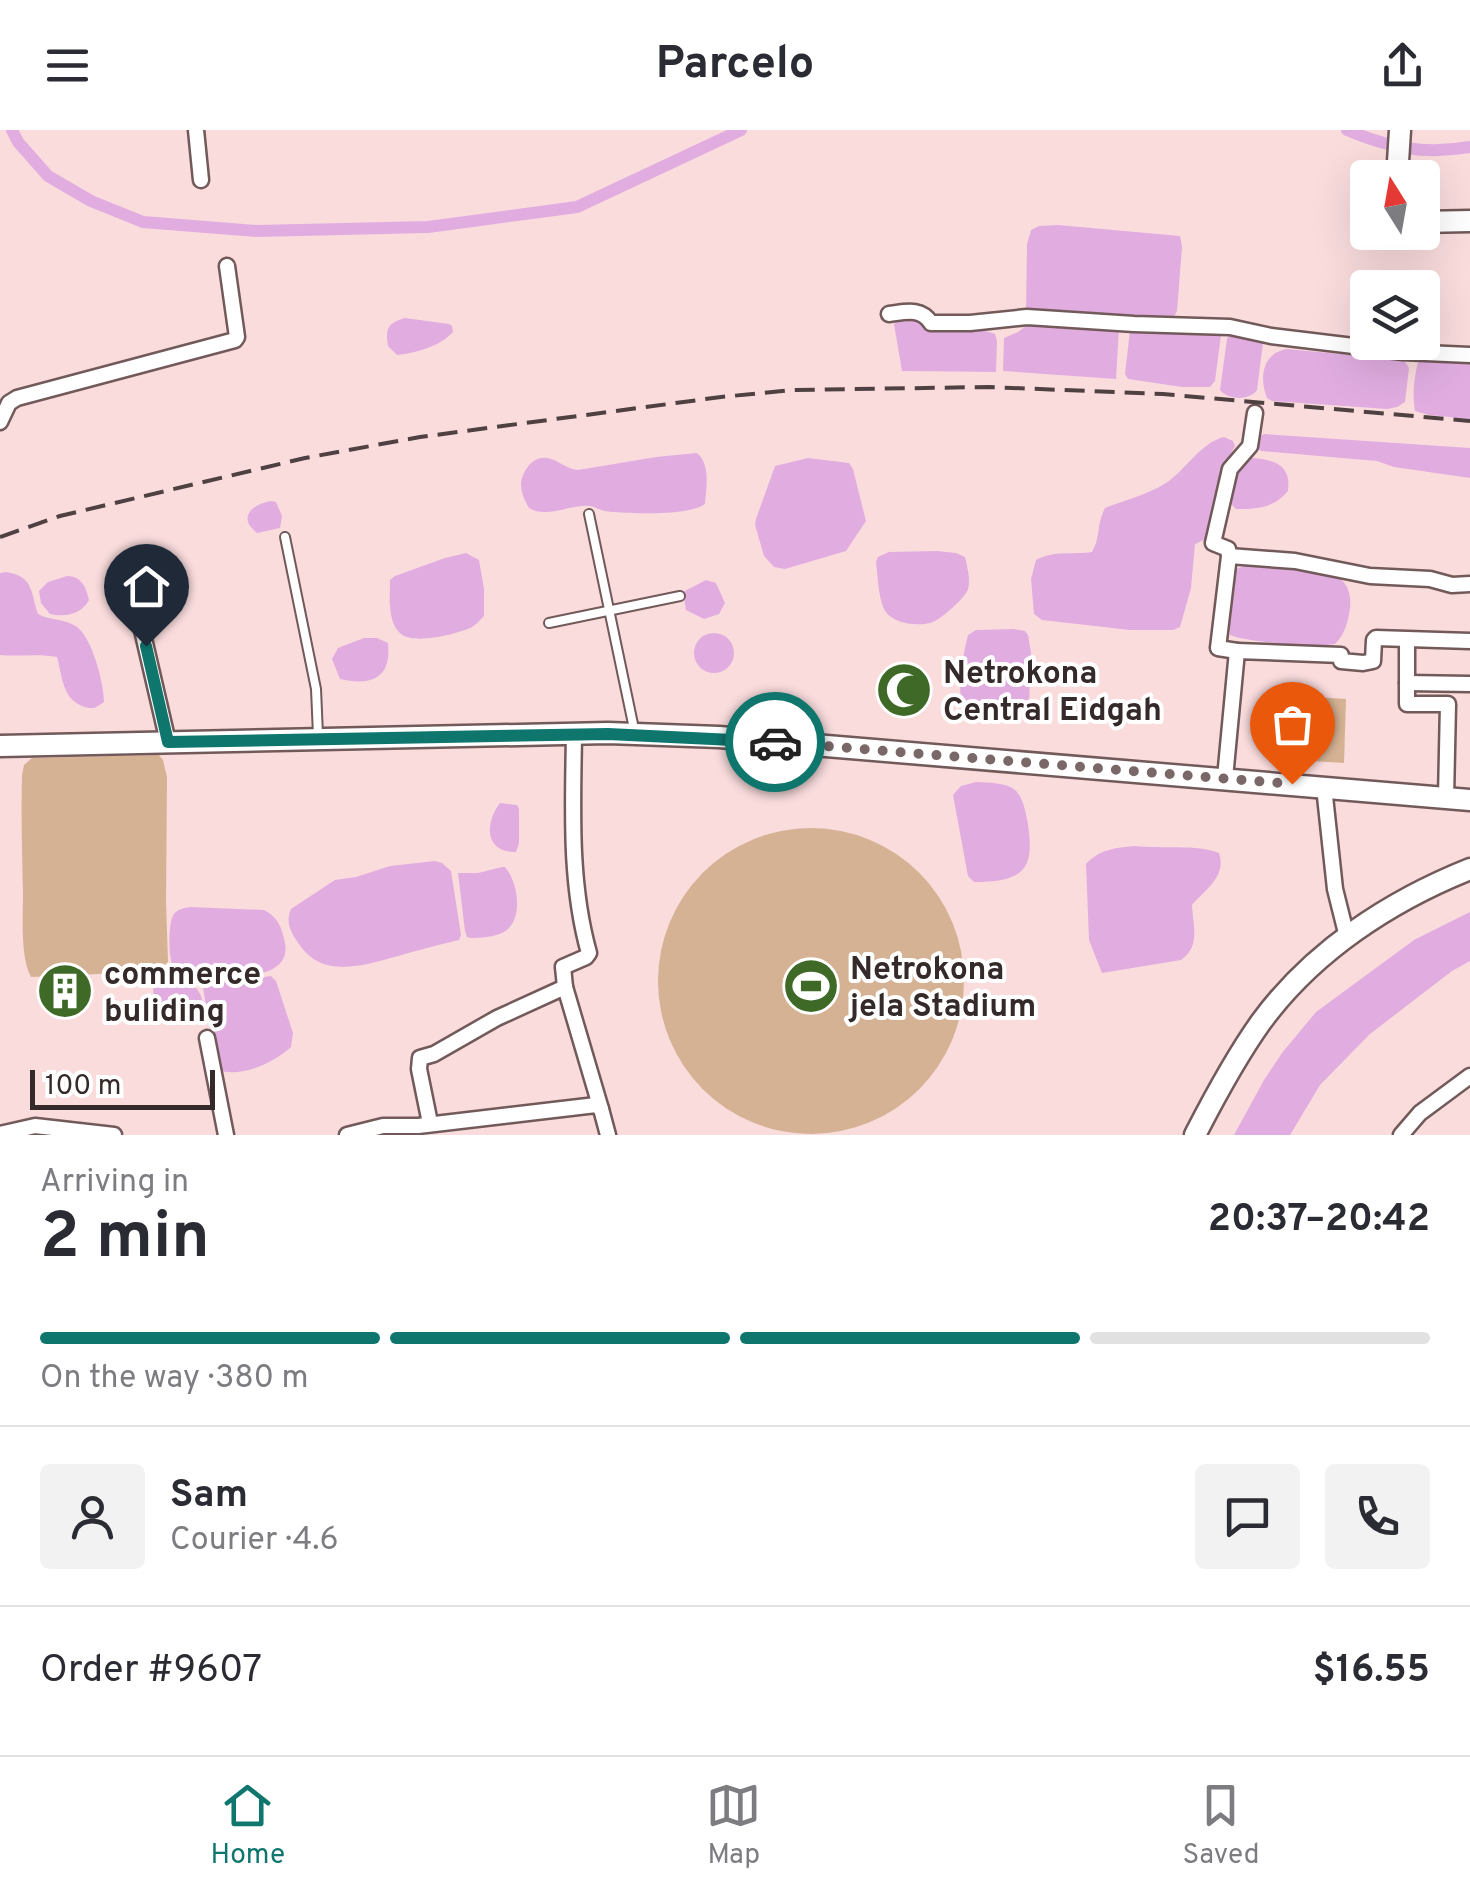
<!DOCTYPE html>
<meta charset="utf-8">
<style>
:root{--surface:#fff;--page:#f2f2f3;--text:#2b2b33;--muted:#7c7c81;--line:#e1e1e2;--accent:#0f766e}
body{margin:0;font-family:Overpass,sans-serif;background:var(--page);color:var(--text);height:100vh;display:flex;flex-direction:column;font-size:38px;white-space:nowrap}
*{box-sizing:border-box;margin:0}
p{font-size:32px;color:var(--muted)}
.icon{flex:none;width:55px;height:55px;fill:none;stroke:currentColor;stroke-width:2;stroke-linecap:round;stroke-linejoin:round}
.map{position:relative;height:1005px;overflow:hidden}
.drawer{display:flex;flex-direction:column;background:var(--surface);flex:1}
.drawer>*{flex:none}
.needle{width:65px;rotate:349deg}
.controls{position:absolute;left:1350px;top:30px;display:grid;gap:20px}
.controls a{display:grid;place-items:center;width:90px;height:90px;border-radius:10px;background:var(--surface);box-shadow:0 10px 40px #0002;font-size:50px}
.scale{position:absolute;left:30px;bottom:25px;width:185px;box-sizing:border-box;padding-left:10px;border:5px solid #352a2a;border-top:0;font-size:28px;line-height:35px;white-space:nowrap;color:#352a2a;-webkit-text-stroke:8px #fff;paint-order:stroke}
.pin{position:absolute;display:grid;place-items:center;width:85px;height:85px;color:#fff;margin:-102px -42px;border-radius:50% 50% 50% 0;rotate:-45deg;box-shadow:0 0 10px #0007}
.pin .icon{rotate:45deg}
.courier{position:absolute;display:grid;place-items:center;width:100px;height:100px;margin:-50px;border:8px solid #0f766e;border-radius:50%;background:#fff;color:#222;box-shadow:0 2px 12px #0007}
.head em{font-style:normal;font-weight:700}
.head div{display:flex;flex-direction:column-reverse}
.head{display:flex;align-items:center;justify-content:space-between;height:170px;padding:0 40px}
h1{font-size:65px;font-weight:700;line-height:75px}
.bar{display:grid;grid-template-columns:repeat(4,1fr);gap:15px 10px;align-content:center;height:120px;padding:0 40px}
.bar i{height:12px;border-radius:8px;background:var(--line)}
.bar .active{background:var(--accent)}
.bar p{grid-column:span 4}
.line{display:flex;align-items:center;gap:25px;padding:0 40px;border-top:2px solid var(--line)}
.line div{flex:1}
.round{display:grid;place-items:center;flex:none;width:105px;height:105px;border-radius:10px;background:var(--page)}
header{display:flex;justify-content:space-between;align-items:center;height:130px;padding:0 40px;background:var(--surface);font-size:45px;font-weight:700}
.tab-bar{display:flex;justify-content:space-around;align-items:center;height:140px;border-top:2px solid var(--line);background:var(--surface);font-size:28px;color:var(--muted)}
.tab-bar a{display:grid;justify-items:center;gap:5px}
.tab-bar .active{color:var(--accent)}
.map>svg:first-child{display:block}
</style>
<header><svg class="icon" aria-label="menu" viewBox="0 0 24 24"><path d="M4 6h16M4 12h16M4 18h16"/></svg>Parcelo<svg class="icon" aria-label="share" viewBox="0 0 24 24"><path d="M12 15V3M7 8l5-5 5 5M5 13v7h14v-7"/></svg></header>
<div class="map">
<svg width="1470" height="1005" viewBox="0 0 1470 1005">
<rect width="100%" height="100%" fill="#fadcdd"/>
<g fill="#d5b293">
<polygon points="1314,567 1346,569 1344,633 1311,631"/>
<path d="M159 625 163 630 167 647 166 772 168 832 161 838 143 842 31 847C20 827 23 786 23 762 22 723 21 684 22 645L24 635 32 628Z"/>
<circle cx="811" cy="851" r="153"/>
</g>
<g fill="#e1ade1">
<polygon points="1058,95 1180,106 1182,117 1177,181 1173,188 1166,192 1026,181 1027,114 1031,100 1039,96"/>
<path d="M405 188 449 194 452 196 453 202C440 216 417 223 397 225L388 216C385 198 388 193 405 188Z"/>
<path d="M922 190C948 211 967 193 995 204L997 211 996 242 902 241 894 194 896 192Z"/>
<polygon points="1030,193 1119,199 1116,249 1003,241 1004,208 1018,202"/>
<polygon points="1130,200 1208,201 1221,205 1215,251 1210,257 1182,257 1128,249 1125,244"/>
<path d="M1235 203 1260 208 1263 213 1257 260C1249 271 1228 270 1220 260L1227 209 1229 205Z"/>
<path d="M1287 219 1404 230 1409 238 1405 272 1397 277 1387 279 1272 271 1267 268C1259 248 1262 223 1287 219Z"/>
<path d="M1430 228 1470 231V289L1429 285 1415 281C1412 266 1414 247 1418 232Z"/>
<polygon points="1264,304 1470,318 1470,348 1394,337 1377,331 1261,321 1256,317 1256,309"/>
<path d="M1224 307 1233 311 1235 316 1227 331 1220 368 1208 408 1195 414 1191 458 1180 497 1173 500H1130L1042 490 1034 484 1031 449 1036 430C1054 420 1073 425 1092 422 1101 406 1096 396 1105 378 1125 370 1147 365 1166 353 1186 340 1200 313 1224 307Z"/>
<path d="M697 323C711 335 706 358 705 374 690 386 626 384 605 381 600 380 595 377 590 376 570 374 547 389 529 378 525 371 521 363 521 354 522 341 533 325 547 328 559 330 566 339 578 340L656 327Z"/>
<polygon points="808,328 849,333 853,339 866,391 846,421 785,439 774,437 764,426 755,395 756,389 775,336"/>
<path d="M1253 328C1277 330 1291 336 1288 361 1274 378 1257 379 1236 379L1229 372 1231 350 1244 330Z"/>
<path d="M271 371 276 372 282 386 280 398 257 403C237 388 252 374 271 371Z"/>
<path d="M937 421 956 423 965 427C967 436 971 450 968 459 967 466 942 488 935 491 921 498 891 494 884 479 878 466 878 447 876 432L878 427 889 422Z"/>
<path d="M466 423 479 430 484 459V486C480 490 477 494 472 497 458 504 414 515 401 504 387 492 390 467 390 450L395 446 445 428Z"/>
<path d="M1272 434C1304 439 1355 433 1350 478 1348 492 1345 504 1335 514 1317 518 1246 512 1230 505L1228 481 1236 439 1247 435Z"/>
<path d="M6 442C35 447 30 462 38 484 50 491 65 488 77 497 92 508 104 553 104 572 96 578 92 580 82 576 62 568 62 545 57 527 38 523 19 527 0 525V443Z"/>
<path d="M67 446C82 446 86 458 89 470 81 485 65 487 50 484L41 473 39 461 48 452Z"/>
<polygon points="706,450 716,453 725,473 719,484 704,489 686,480 683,462"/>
<path d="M1013 499 1025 501 1028 505 1031 523 1029 577C1015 587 1002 592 984 588 976 587 968 584 964 577 955 561 964 522 968 505L976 500Z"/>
<circle cx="714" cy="523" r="20"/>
<path d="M364 508H377L388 513C392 549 370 556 340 549L332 529 338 518Z"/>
<path d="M976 652C988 653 1006 652 1015 660 1023 667 1025 680 1027 689 1036 739 1025 752 974 752L968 746 953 665 961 656Z"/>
<path d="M500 673 517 675 519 679V713L516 722C485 723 484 694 500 673Z"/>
<path d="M1135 716C1161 719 1197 714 1219 723 1227 746 1206 759 1192 775 1193 796 1201 816 1181 830L1102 843 1089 810 1086 734C1100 719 1115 718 1135 716Z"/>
<path d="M435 731 442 733 451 741 461 805 459 810C438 815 418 820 398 826 364 835 323 850 299 814 291 803 285 792 291 779L335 750 356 747 390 736Z"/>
<path d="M502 737H505C517 751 523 783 509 798 501 807 482 808 470 808L467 807 465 801 458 743H478Z"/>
<path d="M190 777 264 780C278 787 282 798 285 813 293 856 212 847 185 847 178 843 176 843 173 836 168 826 168 792 174 784 178 779 184 778 190 777Z"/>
<polygon points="1470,782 1470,831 1452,841 1370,904 1320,955 1290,1005 1234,1005 1264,950 1282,923 1316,882 1414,810"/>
<path d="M271 846 276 851 293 903 291 917C274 933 240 948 218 940L215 930 203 858 209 855Z"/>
<path d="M173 848C187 850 198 855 202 869L198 879 167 886 155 880 153 859 162 850Z"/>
</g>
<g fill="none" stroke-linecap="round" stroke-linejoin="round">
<g stroke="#e1ade1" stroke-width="12">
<polyline points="12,0 18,12 48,46 91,71 143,92 257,101 428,97 577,77 741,0"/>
<path d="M1347 0C1390 18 1424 25 1470 17"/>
</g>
<g stroke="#72595a" stroke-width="12">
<g id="lane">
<polyline points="589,384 633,594"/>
<polyline points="285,407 316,559 318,605"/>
<polyline points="549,493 680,466"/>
</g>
</g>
<g stroke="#72595a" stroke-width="19">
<g id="street">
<polyline points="196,0 201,50"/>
<path d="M889 184C905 182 921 177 931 193H970L1027 187 1134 194 1230 197 1271 206 1403 222 1470 225"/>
<polyline points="0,292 9,273 17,268 235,210 237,207 227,136"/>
<polyline points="1229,426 1295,431 1370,446 1430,449 1452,455 1470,454"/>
<polyline points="126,431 168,612"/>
<polyline points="1407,510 1407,574 1448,574 1446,668"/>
<polyline points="1237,521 1218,518 1229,426 1228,419 1213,413 1230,339 1250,316 1255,283"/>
<polyline points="1407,553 1470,554"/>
<polyline points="1225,648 1237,521 1341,525 1341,531 1363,533 1373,531 1374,510 1376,508 1470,511"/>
<polyline points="1324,657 1335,759 1347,807"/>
<path d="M565 857 563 837 586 827 589 823C569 752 573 677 574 604"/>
<polyline points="207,908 226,1005"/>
<polyline points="430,993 419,939 420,928 434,924 497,888 565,857 601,979"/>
<polyline points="0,1004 35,996 114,1005"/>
<polyline points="347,1005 383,996 418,996 596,975 601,979 608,1005"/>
<polyline points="1401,1005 1420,983 1470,946"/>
</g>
</g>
<g stroke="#72595a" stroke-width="25">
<g id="secondary">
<polyline points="1397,48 1400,0"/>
<polyline points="1422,92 1470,91"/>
<polyline points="0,616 608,603 719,607 1470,670"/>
<path d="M1195 1005C1215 966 1236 927 1261 892 1313 821 1390 771 1470 739"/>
</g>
</g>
<use href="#lane" stroke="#fff" stroke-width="8"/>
<use href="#street" stroke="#fff" stroke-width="14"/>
<use href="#secondary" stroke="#fff" stroke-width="20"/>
<polyline stroke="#4f4141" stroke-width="4" stroke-dasharray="20 10" stroke-linecap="butt" points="0,407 60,386 305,328 420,307 721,267 792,260 989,257 1163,264 1470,291"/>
</g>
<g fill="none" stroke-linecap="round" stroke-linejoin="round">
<polyline stroke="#7a6869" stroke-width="10" stroke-dasharray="0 18" points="775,612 1292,654"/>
<polyline stroke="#0f766e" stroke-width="12" points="146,516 168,612 608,604 775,612"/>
</g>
<defs>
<g id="mosque-disc" transform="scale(2.875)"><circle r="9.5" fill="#3f6927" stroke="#fff"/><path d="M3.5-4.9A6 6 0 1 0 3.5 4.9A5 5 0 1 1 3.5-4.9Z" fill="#fff"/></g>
<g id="stadium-disc" transform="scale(2.875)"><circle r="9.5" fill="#3f6927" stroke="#fff"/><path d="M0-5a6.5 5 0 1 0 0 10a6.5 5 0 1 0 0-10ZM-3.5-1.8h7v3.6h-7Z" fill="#fff"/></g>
<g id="building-disc" transform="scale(2.875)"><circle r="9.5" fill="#3f6927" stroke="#fff"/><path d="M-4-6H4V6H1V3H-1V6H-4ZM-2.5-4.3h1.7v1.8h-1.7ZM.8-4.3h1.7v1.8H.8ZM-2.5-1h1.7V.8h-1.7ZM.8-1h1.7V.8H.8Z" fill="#fff"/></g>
</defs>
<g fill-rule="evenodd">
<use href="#mosque-disc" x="904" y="560"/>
<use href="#stadium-disc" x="811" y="856"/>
<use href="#building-disc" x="65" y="861"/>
</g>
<g text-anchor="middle" stroke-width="8" stroke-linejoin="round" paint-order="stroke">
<g font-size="32" font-weight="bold" fill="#352a2a" stroke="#fff" text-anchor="start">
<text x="943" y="553">Netrokona<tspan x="943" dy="37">Central Eidgah</tspan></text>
<text x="850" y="849">Netrokona<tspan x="850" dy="37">jela Stadium</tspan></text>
<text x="104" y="854">commerce<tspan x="104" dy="37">buliding</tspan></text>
</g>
</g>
</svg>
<div class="controls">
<a><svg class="needle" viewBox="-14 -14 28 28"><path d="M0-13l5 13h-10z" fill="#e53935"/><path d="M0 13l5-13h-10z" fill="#7c7c81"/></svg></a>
<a><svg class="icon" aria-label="layers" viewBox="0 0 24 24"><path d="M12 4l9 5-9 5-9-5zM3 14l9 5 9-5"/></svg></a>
</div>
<div class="scale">100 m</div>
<div class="pin" style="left:1292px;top:654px;background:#ea580c"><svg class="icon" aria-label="bag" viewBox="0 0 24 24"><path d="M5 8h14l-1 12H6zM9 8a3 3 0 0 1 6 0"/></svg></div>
<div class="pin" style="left:146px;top:516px;background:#1f2937"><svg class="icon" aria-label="home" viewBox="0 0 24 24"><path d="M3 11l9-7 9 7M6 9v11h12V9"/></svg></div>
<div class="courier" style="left:775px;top:612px"><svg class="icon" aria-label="car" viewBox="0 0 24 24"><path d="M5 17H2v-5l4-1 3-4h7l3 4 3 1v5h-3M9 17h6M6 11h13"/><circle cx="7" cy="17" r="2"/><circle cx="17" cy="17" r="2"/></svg></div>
</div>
<section class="drawer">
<div class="head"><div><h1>2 min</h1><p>Arriving in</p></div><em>20:37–20:42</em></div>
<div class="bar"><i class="active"></i><i class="active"></i><i class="active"></i><i></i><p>On the way · 380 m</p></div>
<div class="line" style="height:180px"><a class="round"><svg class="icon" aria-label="person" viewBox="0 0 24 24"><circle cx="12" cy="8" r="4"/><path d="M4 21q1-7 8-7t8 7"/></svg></a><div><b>Sam</b><p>Courier · 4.6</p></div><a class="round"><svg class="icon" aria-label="chat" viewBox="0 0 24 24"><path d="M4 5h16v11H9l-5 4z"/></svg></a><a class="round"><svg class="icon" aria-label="phone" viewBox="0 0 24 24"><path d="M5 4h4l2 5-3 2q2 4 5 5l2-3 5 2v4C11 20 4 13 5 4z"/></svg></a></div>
<div class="line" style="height:130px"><div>Order #9607</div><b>$16.55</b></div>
</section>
<nav class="tab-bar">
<a class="active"><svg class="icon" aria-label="home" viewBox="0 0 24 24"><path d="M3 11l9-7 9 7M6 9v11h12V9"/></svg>Home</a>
<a><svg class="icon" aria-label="map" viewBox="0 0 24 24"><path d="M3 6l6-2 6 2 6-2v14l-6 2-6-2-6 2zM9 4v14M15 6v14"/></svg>Map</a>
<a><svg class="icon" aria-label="saved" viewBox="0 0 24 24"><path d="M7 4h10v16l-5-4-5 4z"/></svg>Saved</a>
</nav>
